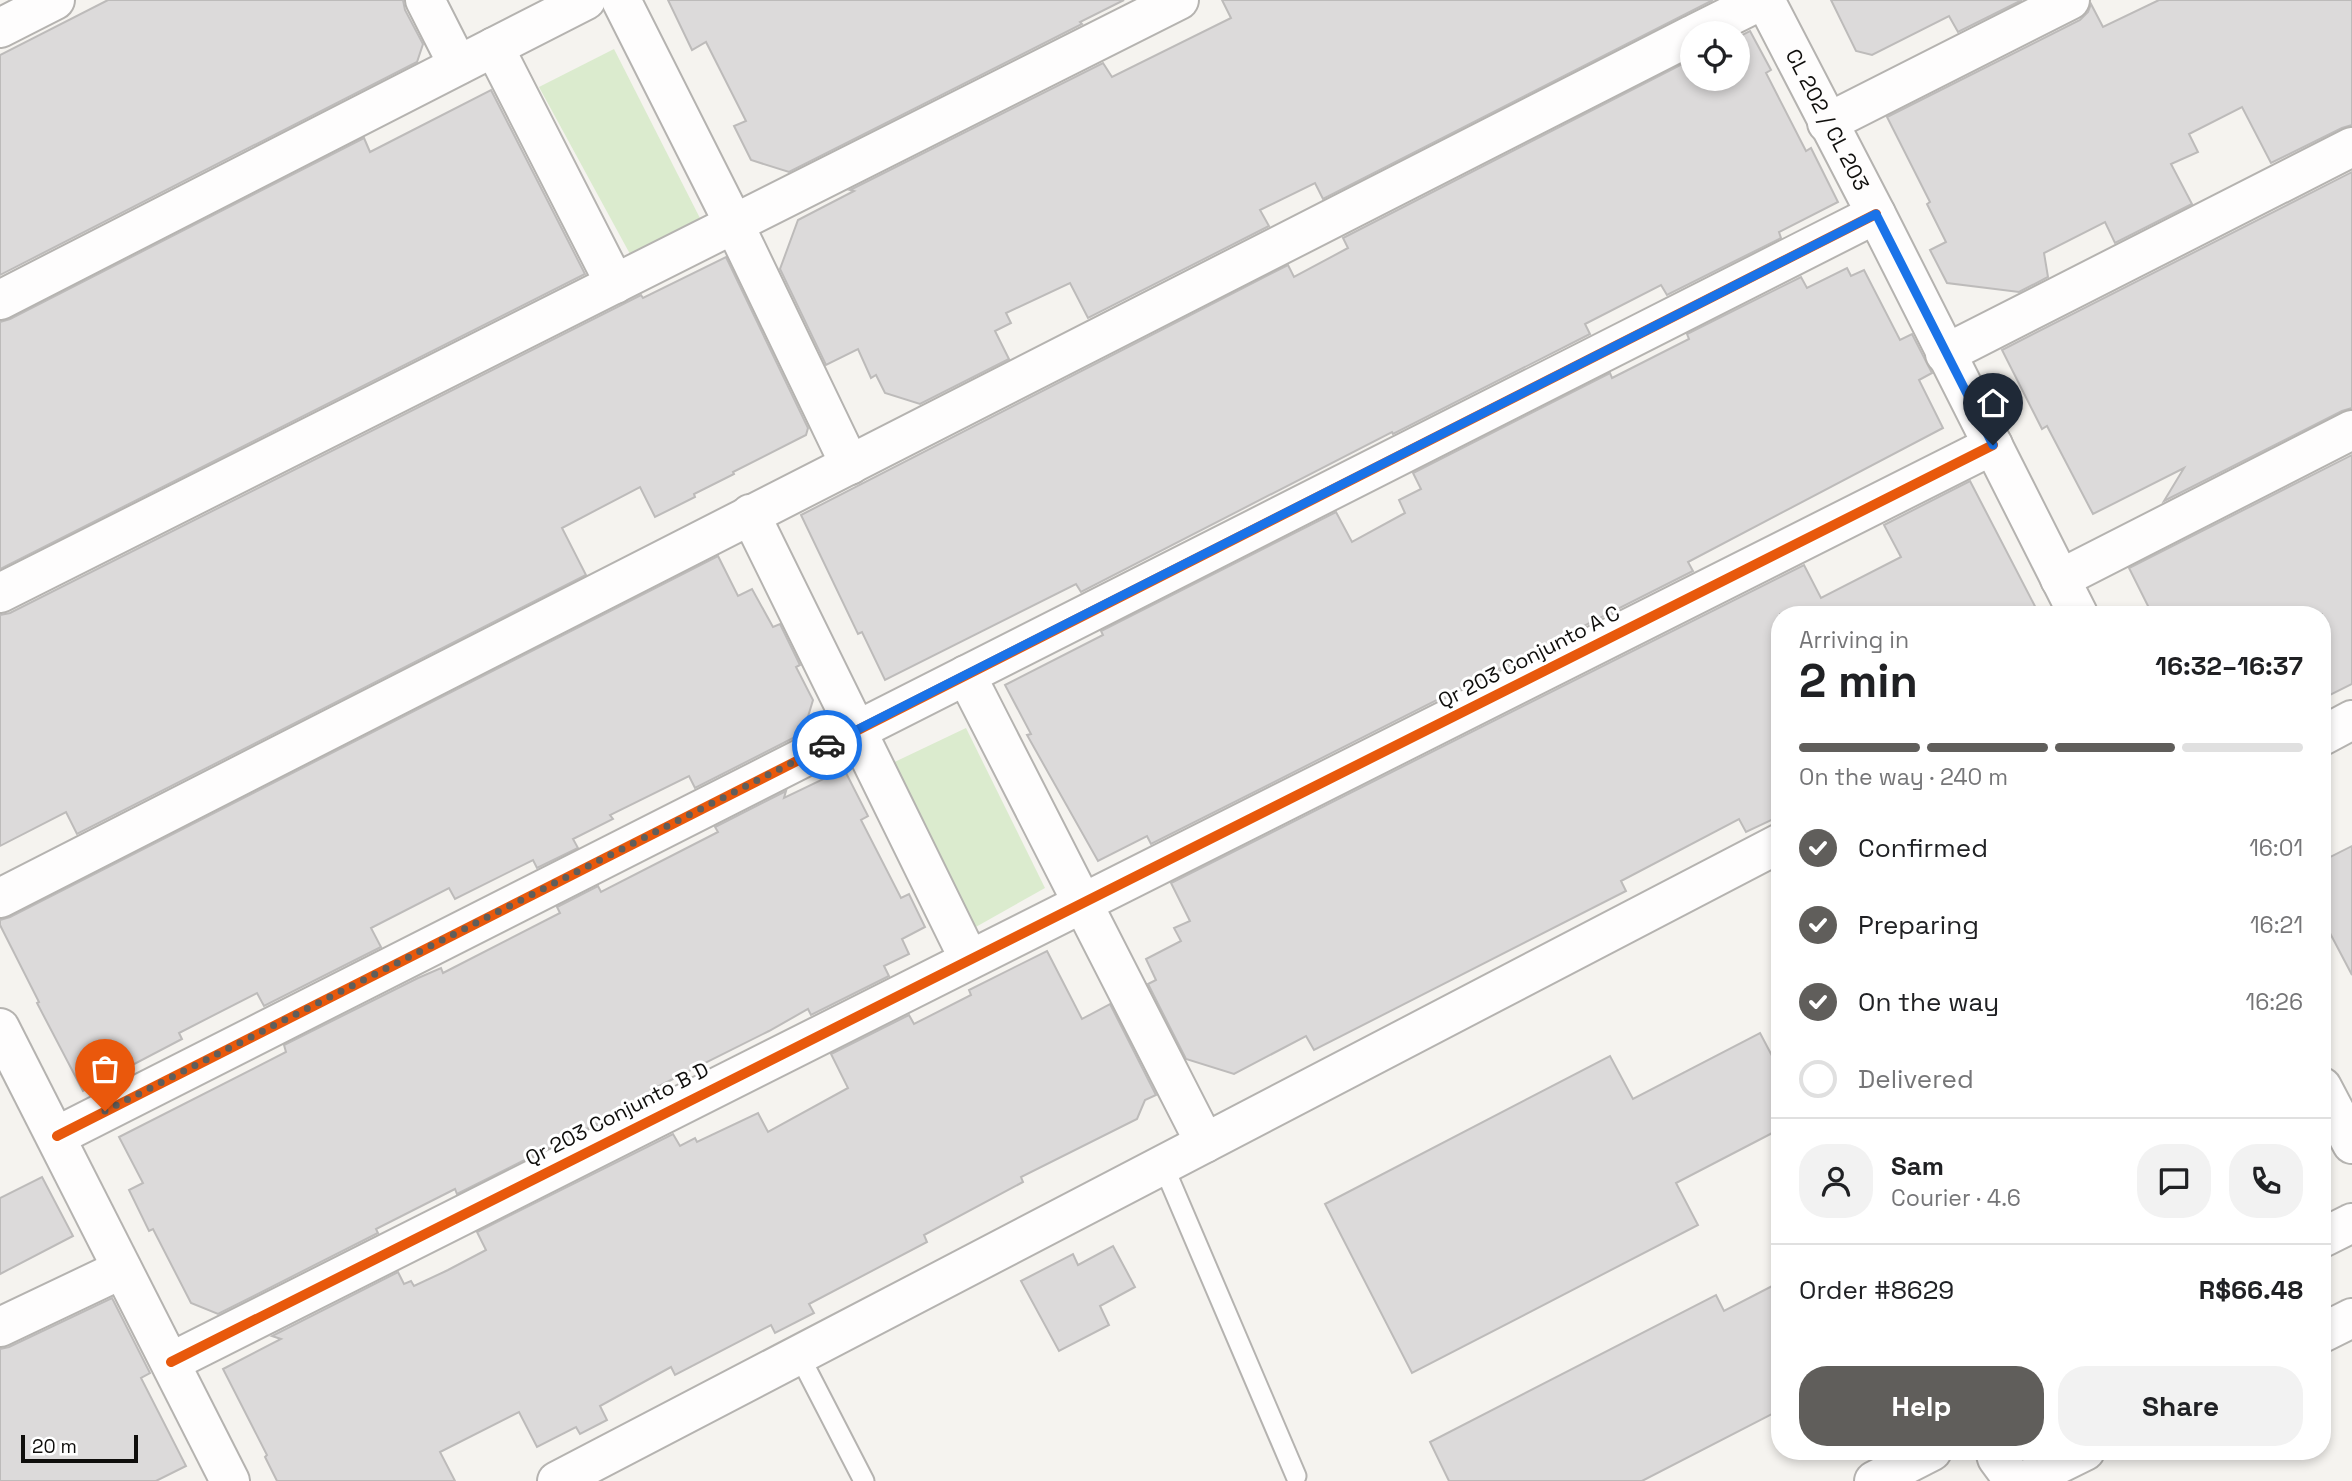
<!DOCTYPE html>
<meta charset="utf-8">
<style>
:root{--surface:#fff;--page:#f2f2f2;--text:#202124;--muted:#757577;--line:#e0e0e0;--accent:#605e5b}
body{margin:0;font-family:"Space Grotesk",sans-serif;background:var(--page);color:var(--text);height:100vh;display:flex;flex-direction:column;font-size:26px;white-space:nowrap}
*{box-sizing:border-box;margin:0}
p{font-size:23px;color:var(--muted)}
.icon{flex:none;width:38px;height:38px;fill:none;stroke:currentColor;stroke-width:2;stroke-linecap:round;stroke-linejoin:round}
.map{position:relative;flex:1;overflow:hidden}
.details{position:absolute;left:1771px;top:606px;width:560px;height:854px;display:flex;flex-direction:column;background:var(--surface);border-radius:28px;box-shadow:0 4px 10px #0003}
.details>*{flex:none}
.tools{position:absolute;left:1680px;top:21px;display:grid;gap:14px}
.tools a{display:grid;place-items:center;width:70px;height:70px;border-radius:50%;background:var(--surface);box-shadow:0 4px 10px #0003;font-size:35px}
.scale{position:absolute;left:21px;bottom:18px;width:117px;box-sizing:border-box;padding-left:7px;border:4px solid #0f0e0c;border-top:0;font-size:19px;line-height:24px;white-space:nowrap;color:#0f0e0c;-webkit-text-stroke:5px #fff;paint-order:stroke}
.pin{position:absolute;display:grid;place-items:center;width:60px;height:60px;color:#fff;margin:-72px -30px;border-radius:50% 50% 50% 0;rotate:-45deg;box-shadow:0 0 7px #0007}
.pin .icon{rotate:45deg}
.courier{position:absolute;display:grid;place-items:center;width:70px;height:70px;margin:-35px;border:5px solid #1a73e8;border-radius:50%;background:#fff;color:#222;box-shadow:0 2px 9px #0007}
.headline em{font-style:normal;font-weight:700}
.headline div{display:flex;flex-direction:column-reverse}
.headline{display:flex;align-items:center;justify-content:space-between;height:119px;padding:0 28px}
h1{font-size:46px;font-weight:700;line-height:52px}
.bar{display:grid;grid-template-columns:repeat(4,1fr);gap:10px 7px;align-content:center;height:84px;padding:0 28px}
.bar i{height:9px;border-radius:5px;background:var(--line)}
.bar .current{background:var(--accent)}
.bar p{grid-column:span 4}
.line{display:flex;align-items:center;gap:18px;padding:0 28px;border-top:2px solid var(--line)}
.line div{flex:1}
.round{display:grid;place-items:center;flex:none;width:74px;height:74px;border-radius:28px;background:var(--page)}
ol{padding:0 28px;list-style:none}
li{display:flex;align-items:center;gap:21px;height:77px}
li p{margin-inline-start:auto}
li .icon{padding:7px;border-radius:50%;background:var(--accent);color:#fff;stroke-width:4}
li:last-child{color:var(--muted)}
li i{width:38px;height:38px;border:4px solid var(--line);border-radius:50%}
.primary-button{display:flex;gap:14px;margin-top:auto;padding:14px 28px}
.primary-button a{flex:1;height:80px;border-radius:28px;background:var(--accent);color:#fff;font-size:28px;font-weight:700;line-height:80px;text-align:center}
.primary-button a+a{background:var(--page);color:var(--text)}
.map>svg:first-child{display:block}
</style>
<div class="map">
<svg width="2352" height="1481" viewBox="0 0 2352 1481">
<rect width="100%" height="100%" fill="#f5f3ef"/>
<g fill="#dbebce">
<polygon points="614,49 707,232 636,265 539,87"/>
<polygon points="966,728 1045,888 974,928 882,768"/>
</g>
<g fill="#dcdada" stroke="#bdbbba" stroke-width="2">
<polygon points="108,0 403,0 405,10 423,44 417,62 0,275 0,55"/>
<polygon points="668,0 1124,0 1080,22 1082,24 789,172 751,160 734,126 746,121 706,42 692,50"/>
<polygon points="1222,0 1713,0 1323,199 1315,183 1260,210 1269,226 1088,318 1070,283 1006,313 1011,323 995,331 1009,359 920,404 885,393 876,375 871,378 858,349 826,365 780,269 798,220 854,191 850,190 1103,63 1112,77 1231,18"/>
<polygon points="1831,0 2022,0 1958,32 1949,16 1872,55 1856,51"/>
<polygon points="2159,0 2352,0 2352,125 2342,128 2271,163 2242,107 2189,134 2198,152 2171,164 2192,204 2115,243 2105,222 2044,253 2048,277 2019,292 1947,283 1930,250 1946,242 1927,204 1930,202 1887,117 2080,20 2088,12 2091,4 2103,27"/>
<polygon points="1750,31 1771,70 1766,73 1806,151 1811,148 1838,202 1779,232 1781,238 1667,295 1661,285 1585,324 1590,334 1393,434 1392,432 1081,592 1076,584 885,680 862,632 858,634 801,515 1288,265 1294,277 1348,248 1343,238 1692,59 1692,79 1738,79 1738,37"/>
<polygon points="491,90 585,274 0,569 0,322 10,319 364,138 370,152"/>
<polygon points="2352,172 2352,408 2342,411 2164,501 2184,468 2093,514 2047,426 2042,429 2002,350"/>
<polygon points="726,257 808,428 806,435 733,472 734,474 694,494 695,497 655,517 640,487 562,528 586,575 77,834 66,812 0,846 0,615 10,613 641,295 643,298"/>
<polygon points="1847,268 1851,276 1864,270 1900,340 1912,334 1932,373 1919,380 1943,428 1688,562 1693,571 1151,844 1147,836 1098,861 1027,735 1031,734 1005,685 1103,635 1101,631 1336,512 1352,542 1405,513 1399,500 1421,489 1413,473 1610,373 1612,378 1689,339 1687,334 1801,277 1807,288"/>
<polygon points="2352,455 2352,684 2322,699 2322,614 2152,614 2129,568"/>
<polygon points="1970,481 2039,614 1780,614 1780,816 1746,832 1739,819 1621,881 1626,891 1314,1050 1306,1036 1234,1074 1186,1059 1148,984 1156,980 1146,959 1181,941 1174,928 1190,921 1171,883 1804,565 1821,598 1901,557 1884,525"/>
<polygon points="718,556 738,596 752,589 773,627 780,624 800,665 796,667 813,700 803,733 695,788 689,776 610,815 613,819 573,839 578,848 537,868 533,860 455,899 449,888 371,928 381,947 264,1006 257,993 179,1033 182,1039 83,1091 37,1003 39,1002 0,925 0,920 10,917"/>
<polygon points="844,769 868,816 861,820 901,898 909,894 925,927 902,939 909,954 884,966 889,976 811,1015 808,1009 769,1031 651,1090 654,1095 457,1194 455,1189 376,1229 378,1233 218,1314 191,1303 153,1229 149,1231 129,1190 143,1183 119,1137 286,1052 284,1045 418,978 441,968 443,973 560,913 557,907 598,886 601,892 718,832 715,827 786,791 784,798"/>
<polygon points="2352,846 2352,975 2322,918 2322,861"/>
<polygon points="1047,951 1082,1019 1110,1004 1156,1095 1145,1100 1137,1119 1021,1177 1023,1182 924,1235 927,1242 809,1304 814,1313 775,1333 771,1325 675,1375 671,1367 600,1406 607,1420 580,1434 576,1427 537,1447 519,1412 440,1452 455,1481 277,1481 265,1457 267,1455 223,1369 281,1339 272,1336 398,1272 404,1284 411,1281 414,1286 448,1270 486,1250 477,1232 673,1134 680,1146 695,1138 697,1142 758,1113 768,1132 848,1088 831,1054 909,1015 914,1024 971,995 969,990"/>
<polygon points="1760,1033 1780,1071 1780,1129 1676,1183 1698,1225 1412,1373 1325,1204 1610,1056 1633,1099"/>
<polygon points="42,1177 73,1236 0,1274 0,1198"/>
<polygon points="1113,1246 1135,1287 1100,1306 1109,1325 1059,1351 1021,1281 1073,1254 1078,1265"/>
<polygon points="1780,1282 1780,1410 1642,1481 1449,1481 1430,1442 1716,1295 1724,1311"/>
<polygon points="112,1298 150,1373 141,1378 186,1466 156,1481 0,1481 0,1349 9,1347"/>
</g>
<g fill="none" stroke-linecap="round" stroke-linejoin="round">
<g stroke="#b5b3b0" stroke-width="23">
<g id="lane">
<polyline points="1163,1165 1296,1476"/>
<polyline points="799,1355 864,1481"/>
</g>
</g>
<g stroke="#b5b3b0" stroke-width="42">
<g id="street">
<polyline points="425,0 458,65"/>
<polyline points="621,0 734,224 850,465"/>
<polyline points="0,28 55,0"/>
<polyline points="1696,33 1762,0"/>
<polyline points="494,47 615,284"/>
<polyline points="1827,123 2070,0"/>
<polyline points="0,300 586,0"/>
<polyline points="1945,354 2352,147"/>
<polyline points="750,514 969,959"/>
<polyline points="2060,579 2352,430"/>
<polyline points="0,593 1179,0"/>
<polyline points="966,675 1205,1143"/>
<polyline points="2322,736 2352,720"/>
<polyline points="0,898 1692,35"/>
<polyline points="57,1136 1876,214"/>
<polyline points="0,1327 122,1269"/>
<polyline points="171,1362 1993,445"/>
<polyline points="557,1481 1780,843"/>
</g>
</g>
<g stroke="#b5b3b0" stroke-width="42">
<g id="secondary">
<path id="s1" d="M1765 0 1876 214 2078 614"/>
<polyline points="0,1028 230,1481"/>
<polyline points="2322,1087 2352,1144"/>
<polyline points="2322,1238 2352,1223"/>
<polyline points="2322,1333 2352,1318"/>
<polyline points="1995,1451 1997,1458 2014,1481"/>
<polyline points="1874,1481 1932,1451"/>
<polyline points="2024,1481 2085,1451"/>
</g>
</g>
<use href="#lane" stroke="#fefdfd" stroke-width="19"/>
<use href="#street" stroke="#fefdfd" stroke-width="38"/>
<use href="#secondary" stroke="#fefdfd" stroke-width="38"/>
<g stroke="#fff" stroke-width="15">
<g id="cycleway">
<polyline points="57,1136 1876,214"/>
<polyline points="171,1362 1993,445"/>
</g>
</g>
<use href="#cycleway" stroke="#e8590c" stroke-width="10"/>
</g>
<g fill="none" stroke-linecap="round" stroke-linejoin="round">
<polyline stroke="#605e5b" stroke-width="7" stroke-dasharray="0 12.6" points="105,1111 827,745"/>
<polyline stroke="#1a73e8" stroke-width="9" points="827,745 1876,214 1993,445"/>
</g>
<g text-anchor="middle" stroke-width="6" stroke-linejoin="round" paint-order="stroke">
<g font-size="21" fill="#0f0e0c" stroke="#fff">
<text dy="7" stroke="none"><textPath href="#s1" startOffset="135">CL 202 / CL 203</textPath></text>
<text transform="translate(1529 657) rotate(-27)" y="7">Qr 203 Conjunto A C</text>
<text transform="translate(617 1114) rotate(-27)" y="7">Qr 203 Conjunto B D</text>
</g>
</g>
</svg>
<div class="tools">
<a><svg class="icon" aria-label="locate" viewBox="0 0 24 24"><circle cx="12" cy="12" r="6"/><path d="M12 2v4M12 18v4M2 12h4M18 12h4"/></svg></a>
</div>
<div class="scale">20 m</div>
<div class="pin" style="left:105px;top:1111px;background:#ea580c"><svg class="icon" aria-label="bag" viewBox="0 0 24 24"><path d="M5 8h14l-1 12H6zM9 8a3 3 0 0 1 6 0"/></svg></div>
<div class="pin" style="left:1993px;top:445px;background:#1f2937"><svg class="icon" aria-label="home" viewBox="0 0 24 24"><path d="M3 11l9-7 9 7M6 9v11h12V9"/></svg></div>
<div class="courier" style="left:827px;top:745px"><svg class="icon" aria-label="car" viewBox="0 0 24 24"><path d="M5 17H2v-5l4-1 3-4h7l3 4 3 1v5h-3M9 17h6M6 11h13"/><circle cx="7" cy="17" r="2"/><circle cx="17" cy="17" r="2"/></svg></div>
<section class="details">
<div class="headline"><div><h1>2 min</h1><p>Arriving in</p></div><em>16:32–16:37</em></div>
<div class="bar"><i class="current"></i><i class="current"></i><i class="current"></i><i></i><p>On the way · 240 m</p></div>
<ol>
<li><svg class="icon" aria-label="check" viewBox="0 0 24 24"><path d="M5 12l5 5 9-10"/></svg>Confirmed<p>16:01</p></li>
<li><svg class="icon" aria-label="check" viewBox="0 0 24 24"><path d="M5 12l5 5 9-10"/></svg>Preparing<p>16:21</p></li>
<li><svg class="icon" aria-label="check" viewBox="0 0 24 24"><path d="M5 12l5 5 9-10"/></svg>On the way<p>16:26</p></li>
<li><i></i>Delivered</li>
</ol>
<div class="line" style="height:126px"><a class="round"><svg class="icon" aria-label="person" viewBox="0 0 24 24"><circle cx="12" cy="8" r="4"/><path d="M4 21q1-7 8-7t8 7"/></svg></a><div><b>Sam</b><p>Courier · 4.6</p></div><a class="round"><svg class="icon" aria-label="chat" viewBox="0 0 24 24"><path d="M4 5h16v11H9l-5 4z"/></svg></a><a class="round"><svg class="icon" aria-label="phone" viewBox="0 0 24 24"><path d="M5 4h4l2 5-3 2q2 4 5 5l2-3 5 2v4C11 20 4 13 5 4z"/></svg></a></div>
<div class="line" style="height:91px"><div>Order #8629</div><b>R$66.48</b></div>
<div class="primary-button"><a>Help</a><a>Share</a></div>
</section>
</div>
